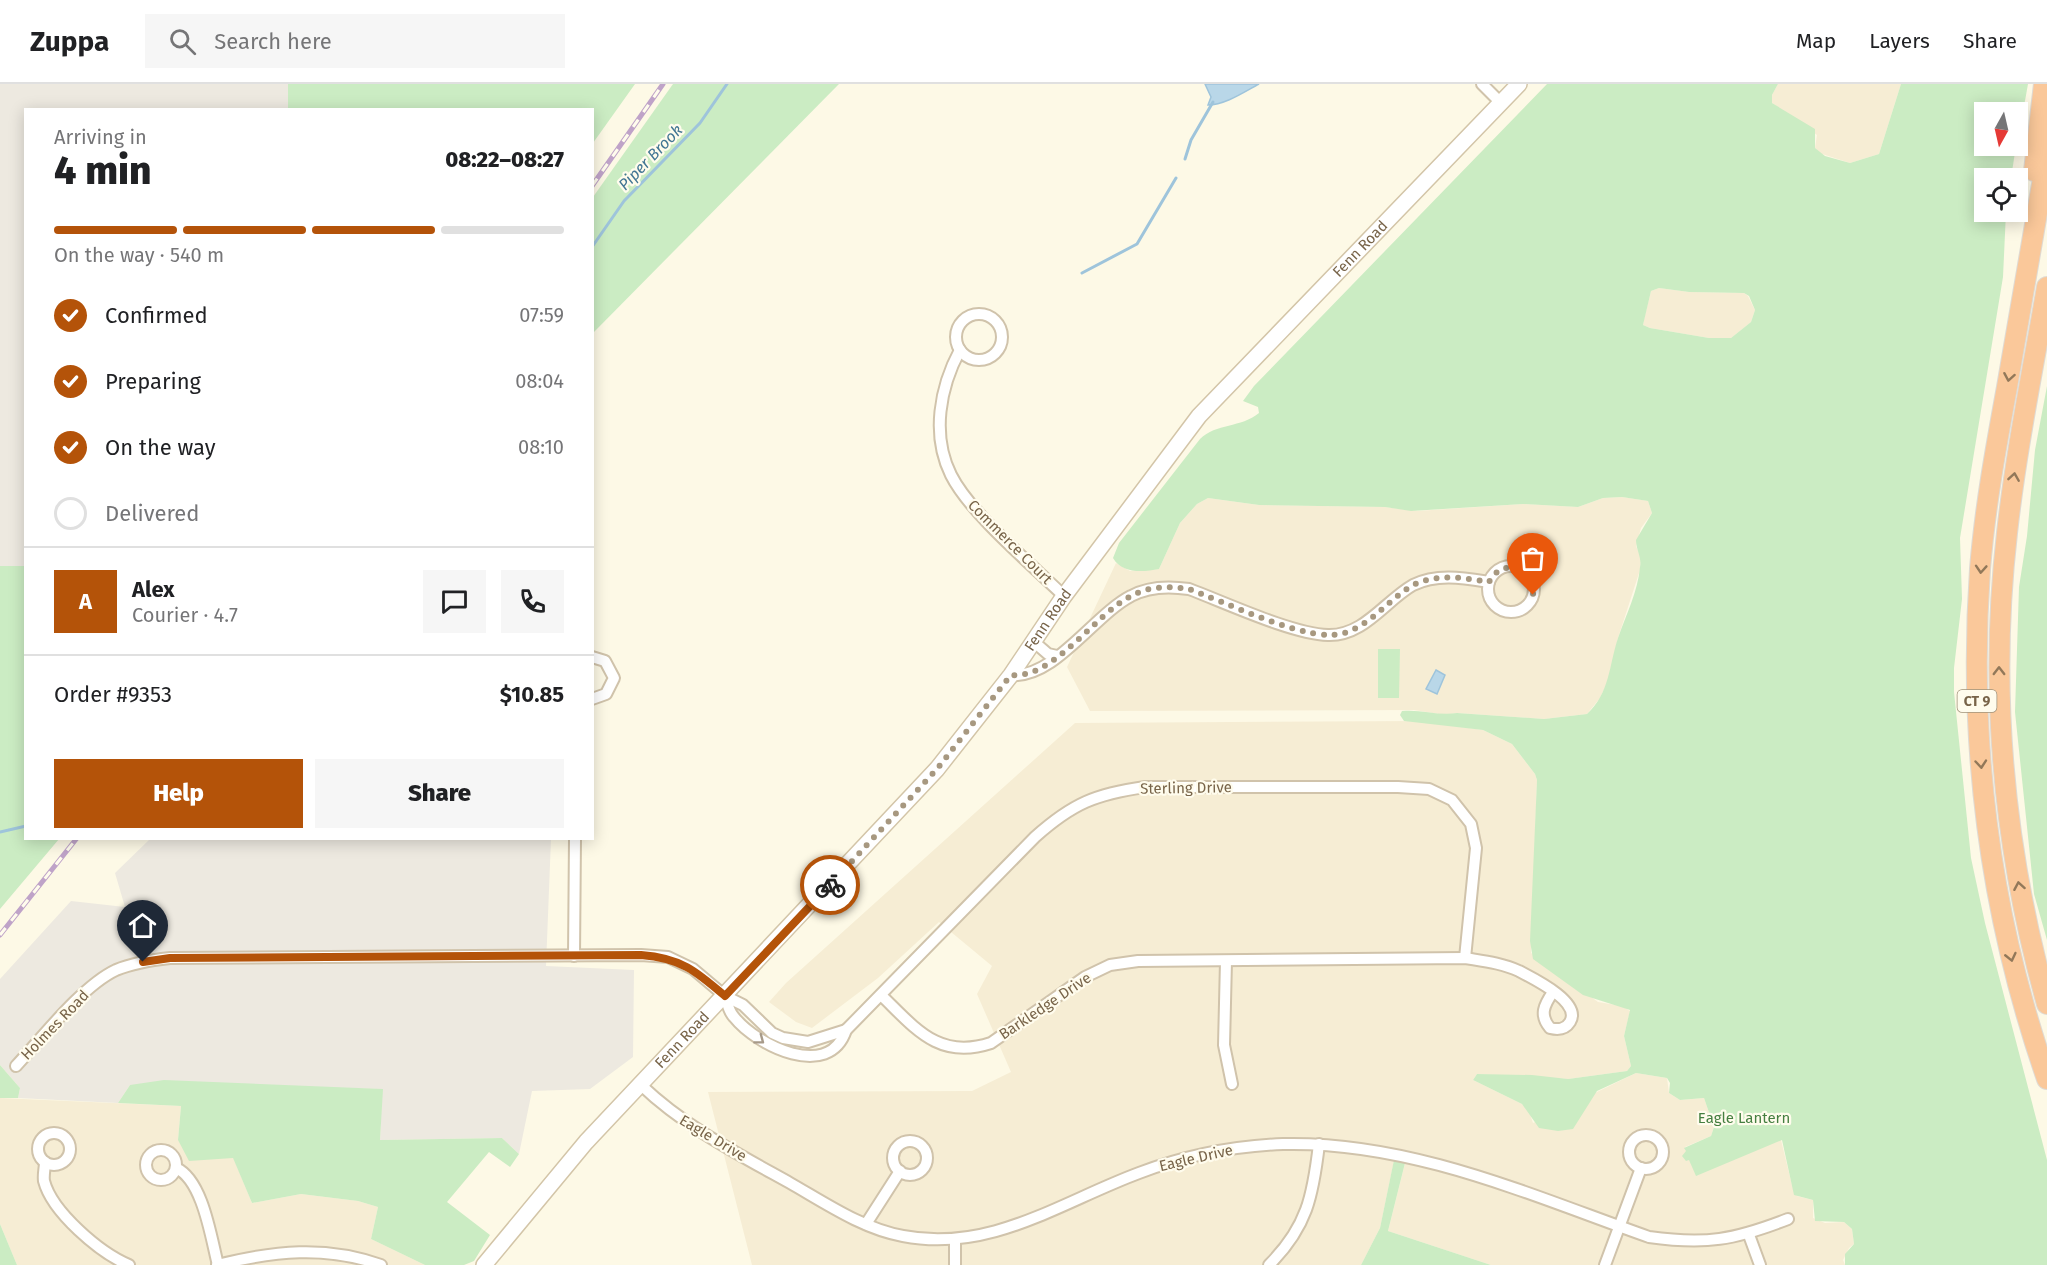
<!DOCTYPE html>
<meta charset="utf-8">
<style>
:root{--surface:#fff;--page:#f6f6f6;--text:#202124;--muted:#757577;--line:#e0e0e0;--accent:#b45309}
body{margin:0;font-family:"Fira Sans",sans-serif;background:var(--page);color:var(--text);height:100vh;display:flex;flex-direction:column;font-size:22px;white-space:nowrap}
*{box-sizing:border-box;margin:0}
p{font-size:20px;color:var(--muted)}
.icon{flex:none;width:33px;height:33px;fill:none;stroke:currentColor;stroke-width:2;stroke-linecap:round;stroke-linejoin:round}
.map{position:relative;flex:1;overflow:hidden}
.details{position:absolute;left:24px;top:24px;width:570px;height:732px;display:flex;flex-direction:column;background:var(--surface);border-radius:0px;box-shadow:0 3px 15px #0003}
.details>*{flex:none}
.needle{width:39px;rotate:188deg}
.tools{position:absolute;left:1974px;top:18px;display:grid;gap:12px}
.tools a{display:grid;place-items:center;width:54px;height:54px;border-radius:0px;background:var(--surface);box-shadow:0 3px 15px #0003;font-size:30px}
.pin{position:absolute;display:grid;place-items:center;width:51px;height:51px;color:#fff;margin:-62px -26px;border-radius:50% 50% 50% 0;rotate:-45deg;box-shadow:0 0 6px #0007}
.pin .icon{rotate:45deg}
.courier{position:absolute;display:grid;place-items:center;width:60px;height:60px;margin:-30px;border:4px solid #b45309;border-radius:50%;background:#fff;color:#222;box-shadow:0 2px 8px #0007}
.summary em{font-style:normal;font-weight:800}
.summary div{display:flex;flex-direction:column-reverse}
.summary{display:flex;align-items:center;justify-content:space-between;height:102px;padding:0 30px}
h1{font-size:39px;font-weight:800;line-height:45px}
.bar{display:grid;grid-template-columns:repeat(4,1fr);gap:9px 6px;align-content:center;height:72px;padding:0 30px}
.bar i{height:8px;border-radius:4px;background:var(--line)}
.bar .current{background:var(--accent)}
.bar p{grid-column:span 4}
.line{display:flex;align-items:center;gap:15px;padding:0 30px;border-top:2px solid var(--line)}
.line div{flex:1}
.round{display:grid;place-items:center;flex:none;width:63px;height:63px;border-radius:0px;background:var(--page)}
ol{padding:0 30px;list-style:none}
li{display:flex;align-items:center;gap:18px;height:66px}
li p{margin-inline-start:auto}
li .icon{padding:6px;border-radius:50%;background:var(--accent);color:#fff;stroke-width:4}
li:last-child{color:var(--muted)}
li i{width:33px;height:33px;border:3px solid var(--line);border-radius:50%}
.cta{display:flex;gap:12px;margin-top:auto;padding:12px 30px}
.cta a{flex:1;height:69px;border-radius:0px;background:var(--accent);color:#fff;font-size:24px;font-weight:800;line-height:69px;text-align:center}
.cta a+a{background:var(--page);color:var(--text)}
header{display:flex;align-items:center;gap:36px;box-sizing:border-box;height:84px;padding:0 30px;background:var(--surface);border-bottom:2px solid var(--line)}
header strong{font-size:28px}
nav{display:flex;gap:33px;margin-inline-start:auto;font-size:21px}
.search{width:420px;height:54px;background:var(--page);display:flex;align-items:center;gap:15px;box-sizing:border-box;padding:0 21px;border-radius:0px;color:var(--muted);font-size:22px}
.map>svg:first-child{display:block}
</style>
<header>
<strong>Zuppa</strong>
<div class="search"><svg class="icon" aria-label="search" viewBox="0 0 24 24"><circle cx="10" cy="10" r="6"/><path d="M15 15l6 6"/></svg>Search here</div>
<nav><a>Map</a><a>Layers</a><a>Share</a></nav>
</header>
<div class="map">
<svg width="2047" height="1181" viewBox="0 0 2047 1181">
<rect width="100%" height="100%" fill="#fdf9e6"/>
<g fill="#f6edd4">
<polygon points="1778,0 1901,0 1879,70 1850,79 1819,69 1815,64 1817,51 1772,19 1772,11"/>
<polygon points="1659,204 1689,208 1744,209 1748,212 1755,226 1751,238 1731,254 1709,254 1650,244 1643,241 1644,235 1651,207"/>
<polygon points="1622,413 1648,417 1652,429 1641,444 1636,462 1641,474 1640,486 1618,554 1608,597 1600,614 1587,630 1544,635 1457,629 1445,631 1414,626 1090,627 1067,583 1116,479 1130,487 1159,485 1180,439 1197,420 1208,414 1259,421 1385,423 1417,427 1523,420 1578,423 1603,414"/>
<polygon points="1419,637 1483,646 1512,660 1535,690 1537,696 1531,869 1598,918 1622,922 1630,927 1624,952 1631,982 1627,987 1568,995 1477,990 1473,996 1522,1020 1529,1027 1533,1039 1636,989 1667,994 1669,1009 1680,1016 1704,1014 1714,1043 1711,1052 1685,1063 1689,1075 1781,1056 1792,1101 1797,1112 1813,1116 1813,1134 1825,1139 1844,1138 1852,1145 1854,1160 1849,1164 1843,1176 1845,1181 1491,1181 1388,1147 1405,1079 1394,1077 1380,1144 1361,1181 752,1181 708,1008 972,1007 1011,988 977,910 992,882 939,838 878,894 812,944 796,938 769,918 786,899 1075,639"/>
<polygon points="0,1014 181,1022 178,1056 233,1073 252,1119 301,1110 358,1117 378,1123 371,1155 425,1181 17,1181 0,1140"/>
</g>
<g fill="#ede9e0">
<polygon points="0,0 288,0 288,25 26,26 25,482 0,482"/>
<polygon points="150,755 551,755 546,882 634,886 633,973 590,1005 532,1007 519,1070 502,1054 380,1056 382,1005 130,1001 118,1019 18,1014 20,1004 0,981 0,895 71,817 125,823 115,789"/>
</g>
<g fill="#cbecc3" fill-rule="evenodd">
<polygon points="288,0 635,0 593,59 592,26 288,25"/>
<polygon points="673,0 839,0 593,249 593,113"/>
<path d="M1547 0H1778L1772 11V19L1815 45V64L1825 72 1850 79 1879 70 1901 0H2028L2018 56V28H1984V62H2016L2011 94H1984V128H2006L2003 193 1960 454 1962 515 1954 584V608L1971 774 1985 839 2047 1076V1181H1845V1170L1854 1160 1852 1145 1844 1138 1815 1137 1813 1116 1794 1111 1782 1056 1696 1092 1689 1076 1686 1077 1682 1072 1686 1067 1684 1064 1711 1052 1714 1043 1704 1014 1680 1016 1669 1009 1670 999 1667 994 1636 989 1597 1007 1573 1045 1558 1047 1539 1044 1522 1020 1473 996 1477 990 1532 991 1568 995 1627 987 1631 982 1624 952 1630 926 1583 911 1533 875 1530 857 1537 696 1535 690 1512 660 1483 646 1404 637 1400 631 1402 627C1421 625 1438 632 1457 629L1544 635 1587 630C1610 609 1609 581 1618 554 1626 531 1638 507 1640 483 1642 473 1636 466 1636 456L1652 429 1648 417 1622 413 1603 414 1578 423 1523 420 1411 427 1385 423 1259 421 1208 414 1197 420 1180 439 1159 485C1143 488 1122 490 1113 474L1119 459 1200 355C1216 339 1241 344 1259 329L1258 323 1243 317 1254 302ZM1659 204 1689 208 1744 209 1749 212 1755 226 1751 238 1731 254H1709L1650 244 1643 241 1651 207Z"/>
<polygon points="2047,302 2047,856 2034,810 2015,628 2019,503 2027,452 2035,366"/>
<polygon points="0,482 25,482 26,754 59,755 0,825"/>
<polygon points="1378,565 1400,565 1399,614 1378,614"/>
<polygon points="0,981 20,1004 18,1014 0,1014"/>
<polygon points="164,996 383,1005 380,1056 502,1054 519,1070 510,1083 489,1068 447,1118 490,1151 474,1177 464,1181 425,1181 371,1155 378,1123 358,1117 301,1110 252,1119 233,1074 189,1077 178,1056 181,1022 118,1019 130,1001"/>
<polygon points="1394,1076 1405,1079 1388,1147 1491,1181 1361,1181 1380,1144"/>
<polygon points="0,1140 17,1181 0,1181"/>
</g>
<g fill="#b9d7e8" stroke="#9ec4db" stroke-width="1.5">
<path d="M1205 0H1259C1244 8 1225 21 1208 21L1211 13Z"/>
<polygon points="1436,586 1445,591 1437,610 1426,605"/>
</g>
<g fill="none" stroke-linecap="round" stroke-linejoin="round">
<g stroke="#9ec4db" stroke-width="3">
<polyline points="1185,75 1191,56 1213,18"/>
<polyline points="592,163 624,117 700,39 727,0"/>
<polyline points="1082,189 1137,160 1176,94"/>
<polyline points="0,748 26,742"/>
</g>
<g stroke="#d0c3ab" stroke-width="14">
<g id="street">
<polyline points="1482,0 1501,19"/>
<circle cx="979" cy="253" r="23"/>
<path d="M960 266C940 303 931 351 951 391 970 429 1031 480 1064 512"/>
<circle cx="1511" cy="505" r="23"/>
<polyline points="1033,557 1048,570 1057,572"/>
<polyline points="592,573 605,577 614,594 606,610 592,615"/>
<path d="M1011 591C1054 595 1094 531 1131 512 1149 502 1169 502 1189 505 1224 518 1292 550 1328 551 1364 552 1385 517 1413 501 1437 489 1464 494 1489 498"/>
<polyline points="574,872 575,754"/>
<polyline points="1226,877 1224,961 1232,1000"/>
<path d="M725 912C727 919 729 928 734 933 757 962 829 997 846 946L1035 753C1073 719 1096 710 1145 703H1398L1429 705 1452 716 1471 740 1476 764 1465 874"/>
<path d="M882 912C916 945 939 976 991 959L1085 893 1110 881 1138 877 1465 874C1483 877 1502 879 1519 887 1534 895 1582 918 1570 938 1565 946 1558 946 1550 944 1539 931 1544 921 1553 908"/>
<path d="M16 982C42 954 82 902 116 886 133 879 152 876 170 874L641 871 668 873 693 885 725 912 743 921 772 949 783 954 808 958 846 946"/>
<path d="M641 1001C685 1043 738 1070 790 1099 825 1119 863 1145 903 1152 990 1169 1061 1118 1139 1089 1184 1072 1235 1062 1283 1060 1411 1057 1530 1111 1649 1153 1706 1161 1734 1156 1788 1135"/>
<circle cx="54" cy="1065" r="16"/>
<circle cx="1646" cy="1068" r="17"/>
<circle cx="910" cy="1074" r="17"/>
<circle cx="161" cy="1081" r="15"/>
<path d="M45 1078C45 1084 43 1091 44 1097 52 1128 100 1169 129 1181"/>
<path d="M176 1084C203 1096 211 1154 218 1181"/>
<polyline points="866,1140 900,1087"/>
<polyline points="1749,1151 1760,1181"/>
<path d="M217 1181C274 1167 325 1161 381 1181"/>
<polyline points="955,1181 955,1157"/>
<path d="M1269 1181C1307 1143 1313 1112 1319 1060"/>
<polyline points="1605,1181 1641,1084"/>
</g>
</g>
<g stroke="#d3c5a8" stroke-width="18">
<g id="secondary">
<path id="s1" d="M484 1181 586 1058 937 685 1011 591 1064 512 1199 332 1519 0"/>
</g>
</g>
<g stroke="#dfdad3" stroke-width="22">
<g id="highway">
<path d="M2047 71C2034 148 2020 226 2007 303 1996 363 1985 423 1980 485 1968 658 1990 831 2047 995"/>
<polyline points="2034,87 2044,0"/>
<path d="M2047 203C2033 285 2016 367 2007 449 1989 607 2004 767 2047 920"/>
</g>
</g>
<use href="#street" stroke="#fff" stroke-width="10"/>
<use href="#secondary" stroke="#fff" stroke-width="15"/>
<use href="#highway" stroke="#fac89a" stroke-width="20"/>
<g stroke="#bfa3c8" stroke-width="5">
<g id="rail">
<polyline points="592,102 663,0"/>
<polyline points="0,851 77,754"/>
</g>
</g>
<use href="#rail" stroke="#fffced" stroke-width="3" stroke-dasharray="9" stroke-linecap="butt"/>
</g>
<defs><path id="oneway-chevron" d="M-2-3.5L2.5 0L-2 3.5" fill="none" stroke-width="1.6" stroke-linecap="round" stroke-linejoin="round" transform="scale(1.5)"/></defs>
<g stroke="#927859">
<use href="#oneway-chevron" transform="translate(2009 293) rotate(100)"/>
<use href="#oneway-chevron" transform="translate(2014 393) rotate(-81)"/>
<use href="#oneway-chevron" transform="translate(1981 485) rotate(94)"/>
<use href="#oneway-chevron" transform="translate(1999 587) rotate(-90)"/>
<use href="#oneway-chevron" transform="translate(1981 680) rotate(85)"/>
<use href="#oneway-chevron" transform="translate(2019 802) rotate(-100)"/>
<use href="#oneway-chevron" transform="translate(2011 873) rotate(77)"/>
</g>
<use stroke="#a79a89" href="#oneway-chevron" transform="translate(760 956) rotate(37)"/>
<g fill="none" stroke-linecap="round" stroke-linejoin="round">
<path stroke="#a79880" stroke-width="6" stroke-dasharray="0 10.8" d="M830 801 937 685 1011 591C1054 595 1094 531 1131 512 1149 502 1169 502 1189 505 1224 518 1292 550 1328 551 1364 552 1385 517 1413 501 1437 489 1464 494 1489 498 1502 473 1535 482 1533 511"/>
<path stroke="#b45309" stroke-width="8" d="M143 878 170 874 641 871C681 874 696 887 725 912L830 801"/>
</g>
<g text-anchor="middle" stroke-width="4.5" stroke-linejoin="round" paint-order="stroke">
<rect fill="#fffced" stroke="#a0927a" stroke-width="1.5" x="1957.5" y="606" width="39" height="22" rx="4.5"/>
<g font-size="14" font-weight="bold" fill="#786449">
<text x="1977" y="622">CT 9</text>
</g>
<g font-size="15" fill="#786449" stroke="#fffced">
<text dy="5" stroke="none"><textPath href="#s1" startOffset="1344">Fenn Road</textPath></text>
<text transform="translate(1010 458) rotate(45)" y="5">Commerce Court</text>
<text dy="5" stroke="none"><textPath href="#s1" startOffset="858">Fenn Road</textPath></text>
<text transform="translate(1186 704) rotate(-1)" y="5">Sterling Drive</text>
<text transform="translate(1045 922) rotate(-34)" y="5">Barkledge Drive</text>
<text transform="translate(55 941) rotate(-46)" y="5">Holmes Road</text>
<text dy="5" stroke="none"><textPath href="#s1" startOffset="300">Fenn Road</textPath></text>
<text transform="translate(713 1054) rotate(31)" y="5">Eagle Drive</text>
<text transform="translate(1196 1074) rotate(-13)" y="5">Eagle Drive</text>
</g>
<g font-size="15" fill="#457f40" stroke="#fffced">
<text x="1744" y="1039">Eagle Lantern</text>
</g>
<g font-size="16" font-style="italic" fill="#437694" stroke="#fffced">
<text transform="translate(650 73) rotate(-46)" y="6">Piper Brook</text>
</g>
</g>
</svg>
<div class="tools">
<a><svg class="needle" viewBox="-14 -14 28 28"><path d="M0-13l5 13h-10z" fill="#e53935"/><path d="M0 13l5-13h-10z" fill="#757577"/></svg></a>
<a><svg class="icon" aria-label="locate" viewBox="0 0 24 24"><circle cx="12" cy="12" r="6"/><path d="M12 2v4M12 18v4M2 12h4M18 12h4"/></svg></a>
</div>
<div class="pin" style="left:1533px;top:511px;background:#ea580c"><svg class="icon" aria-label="bag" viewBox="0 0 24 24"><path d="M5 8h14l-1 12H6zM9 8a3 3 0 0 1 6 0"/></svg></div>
<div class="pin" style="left:143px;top:878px;background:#1f2937"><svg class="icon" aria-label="home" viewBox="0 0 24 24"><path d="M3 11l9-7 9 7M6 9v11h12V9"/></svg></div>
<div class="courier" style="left:830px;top:801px"><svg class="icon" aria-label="bike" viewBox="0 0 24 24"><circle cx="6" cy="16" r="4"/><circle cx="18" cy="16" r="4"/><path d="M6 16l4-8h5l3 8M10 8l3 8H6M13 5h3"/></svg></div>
<section class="details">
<div class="summary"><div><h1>4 min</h1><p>Arriving in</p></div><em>08:22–08:27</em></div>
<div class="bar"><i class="current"></i><i class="current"></i><i class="current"></i><i></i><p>On the way · 540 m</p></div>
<ol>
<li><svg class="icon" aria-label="check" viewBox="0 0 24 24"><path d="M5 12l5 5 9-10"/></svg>Confirmed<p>07:59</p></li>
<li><svg class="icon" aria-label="check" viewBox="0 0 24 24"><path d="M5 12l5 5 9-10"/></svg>Preparing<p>08:04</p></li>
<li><svg class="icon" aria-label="check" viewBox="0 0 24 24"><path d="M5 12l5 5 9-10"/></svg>On the way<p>08:10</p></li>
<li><i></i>Delivered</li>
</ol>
<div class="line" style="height:108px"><b class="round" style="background:var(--accent);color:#fff">A</b><div><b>Alex</b><p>Courier · 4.7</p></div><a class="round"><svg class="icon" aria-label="chat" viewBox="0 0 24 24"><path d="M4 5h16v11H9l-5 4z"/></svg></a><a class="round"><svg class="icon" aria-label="phone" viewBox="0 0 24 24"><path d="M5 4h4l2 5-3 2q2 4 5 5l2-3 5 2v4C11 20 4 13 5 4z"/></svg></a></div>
<div class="line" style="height:78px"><div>Order #9353</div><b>$10.85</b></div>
<div class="cta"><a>Help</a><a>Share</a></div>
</section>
</div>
